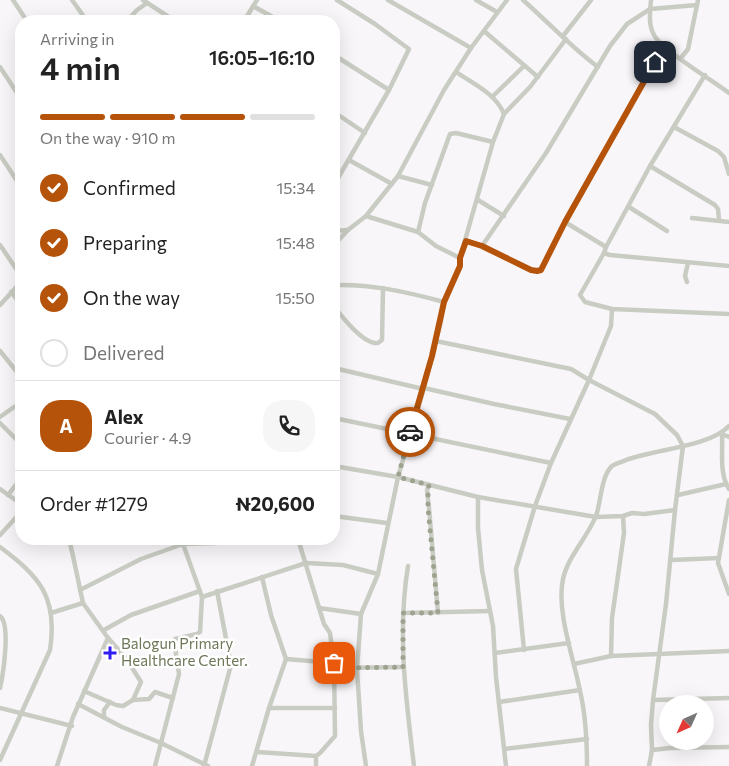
<!DOCTYPE html>
<meta charset="utf-8">
<style>
:root{--surface:#fff;--page:#f6f6f6;--text:#222;--muted:#767676;--line:#e0e0e0;--accent:#b45309}
body{margin:0;font-family:Commissioner,sans-serif;background:var(--page);color:var(--text);height:100vh;display:flex;flex-direction:column;font-size:19px;white-space:nowrap}
*{box-sizing:border-box;margin:0}
p{font-size:16px;color:var(--muted)}
.icon{flex:none;width:28px;height:28px;fill:none;stroke:currentColor;stroke-width:2;stroke-linecap:round;stroke-linejoin:round}
.map{position:relative;flex:1;overflow:hidden}
.side{position:absolute;left:15px;top:15px;width:325px;height:530px;display:flex;flex-direction:column;background:var(--surface);border-radius:20px;box-shadow:0 5px 20px #0002}
.side>*{flex:none}
.needle{width:32px;rotate:225deg}
.controls{position:absolute;left:659px;top:695px;display:grid;gap:10px}
.controls a{display:grid;place-items:center;width:55px;height:55px;border-radius:50%;background:var(--surface);box-shadow:0 5px 20px #0002;font-size:25px}
.pin{position:absolute;display:grid;place-items:center;width:42px;height:42px;color:#fff;margin:-21px;border-radius:10px;box-shadow:0 2px 8px #0006}
.courier{position:absolute;display:grid;place-items:center;width:50px;height:50px;margin:-25px;border:4px solid #b45309;border-radius:50%;background:#fff;color:#222;box-shadow:0 1px 6px #0007}
.head em{font-style:normal;font-weight:600}
.head div{display:flex;flex-direction:column-reverse}
.head{display:flex;align-items:center;justify-content:space-between;height:85px;padding:0 25px}
h1{font-size:32px;font-weight:600;line-height:38px}
.bar{display:grid;grid-template-columns:repeat(4,1fr);gap:8px 5px;align-content:center;height:60px;padding:0 25px}
.bar i{height:6px;border-radius:4px;background:var(--line)}
.bar .on{background:var(--accent)}
.bar p{grid-column:span 4}
.line{display:flex;align-items:center;gap:12px;padding:0 25px;border-top:1px solid var(--line)}
.line div{flex:1}
.round{display:grid;place-items:center;flex:none;width:52px;height:52px;border-radius:20px;background:var(--page)}
ol{padding:0 25px;list-style:none}
li{display:flex;align-items:center;gap:15px;height:55px}
li p{margin-inline-start:auto}
li .icon{padding:5px;border-radius:50%;background:var(--accent);color:#fff;stroke-width:4}
li:last-child{color:var(--muted)}
li i{width:28px;height:28px;border:2px solid var(--line);border-radius:50%}
.map>svg:first-child{display:block}
</style>
<div class="map">
<svg width="729" height="766" viewBox="0 0 729 766">
<rect width="100%" height="100%" fill="#f8f6f9"/>
<g fill="none" stroke-linecap="round" stroke-linejoin="round">
<g stroke="#c9ccc3" stroke-width="4.5">
<polyline points="13,0 27,21"/>
<polyline points="72,0 87,21"/>
<polyline points="143,0 175,21"/>
<polyline points="388,0 471,48"/>
<polyline points="476,0 497,12"/>
<path d="M523 0C548 22 571 47 598 67"/>
<path d="M651 0C650 12 648 24 654 35 661 49 713 81 729 93"/>
<polyline points="253,6 280,21"/>
<polyline points="127,21 137,10 147,3"/>
<polyline points="244,21 257,0"/>
<polyline points="484,31 538,77"/>
<polyline points="563,36 591,0"/>
<polyline points="334,55 389,90"/>
<polyline points="681,58 688,49 698,0"/>
<polyline points="0,67 21,99"/>
<path d="M456 72C474 84 496 94 504 114"/>
<polyline points="705,75 650,166 606,247 604,253 610,255 729,266"/>
<polyline points="492,97 524,66"/>
<polyline points="334,112 365,133"/>
<polyline points="674,127 718,151 724,157 729,174"/>
<polyline points="0,155 21,187"/>
<polyline points="349,160 392,184"/>
<polyline points="650,166 715,205 718,209 719,220"/>
<polyline points="398,176 432,185"/>
<polyline points="334,185 389,90 409,49 375,24 337,0"/>
<polyline points="478,200 504,216"/>
<polyline points="629,207 667,231"/>
<polyline points="366,216 418,232 436,246 460,258"/>
<polyline points="692,218 729,222"/>
<polyline points="565,222 606,247"/>
<polyline points="334,231 348,230"/>
<polyline points="418,232 425,203 450,134 456,133 493,142"/>
<polyline points="466,241 482,246 531,270 537,271 541,270 565,222 664,46"/>
<polyline points="0,245 21,276"/>
<polyline points="334,245 348,230 366,216 398,176 444,90 471,48 507,0"/>
<polyline points="482,246 546,153 610,46 627,24 650,9 697,5"/>
<polyline points="604,253 580,295 585,302 612,309 729,314"/>
<polyline points="687,282 685,276 688,263"/>
<path d="M334 285C372 284 407 292 444 302"/>
<polyline points="11,292 21,304"/>
<polyline points="0,305 21,282"/>
<path d="M334 306C342 317 364 345 378 343L382 340 383 288"/>
<polyline points="436,341 571,369 589,380 655,414 677,435 683,446 675,510 666,604 653,700 651,725 652,750 649,766"/>
<polyline points="0,351 21,377"/>
<polyline points="334,368 419,388 424,388 494,404 570,419"/>
<polyline points="0,417 14,407 21,404"/>
<polyline points="334,418 551,463"/>
<polyline points="0,423 21,444"/>
<path d="M729 437 722 434C723 451 719 474 729 489"/>
<polyline points="334,466 398,477 478,497 596,517 623,516 632,513 644,514 675,510"/>
<polyline points="429,485 427,490 429,508 438,613"/>
<polyline points="0,489 21,504"/>
<polyline points="8,495 21,478"/>
<polyline points="678,495 726,484"/>
<polyline points="478,497 478,528 482,570 493,626 496,677 506,766"/>
<polyline points="729,500 718,563 729,594"/>
<polyline points="334,516 387,523"/>
<polyline points="0,535 21,512"/>
<polyline points="65,539 70,543 73,556 83,603 108,638 126,658 141,682 133,700 123,706 116,705 84,691"/>
<polyline points="181,539 183,544 216,543 232,539"/>
<path d="M0 547C40 577 58 597 50 650L0 760"/>
<polyline points="671,560 719,558"/>
<path d="M408 566C397 634 406 699 414 766"/>
<polyline points="80,590 141,559 183,544 202,597 200,632 197,634 175,639 174,641 179,674 155,766"/>
<polyline points="202,597 306,563 343,565 378,574"/>
<polyline points="319,608 361,614"/>
<polyline points="51,613 83,603"/>
<polyline points="403,613 490,611"/>
<path d="M0 616C11 624 3 675 0 688"/>
<polyline points="104,630 131,615 200,591"/>
<polyline points="524,650 516,569 535,506 551,463 589,380 611,326 612,309"/>
<polyline points="495,653 569,643"/>
<polyline points="611,656 612,618 624,533 623,516"/>
<polyline points="286,659 334,663 338,668 403,667"/>
<polyline points="574,664 611,656 729,651"/>
<polyline points="133,700 149,699 155,692 173,698"/>
<polyline points="653,700 729,698"/>
<polyline points="499,702 580,690"/>
<polyline points="78,704 122,727 161,743 208,766"/>
<polyline points="0,708 72,726"/>
<polyline points="269,708 335,708"/>
<polyline points="104,717 104,710 110,702"/>
<polyline points="504,749 587,739"/>
<polyline points="652,750 670,748 729,747"/>
<polyline points="257,752 316,756 320,753 335,736 334,663 330,633 324,624 298,539"/>
<polyline points="57,766 73,717 108,638"/>
<polyline points="204,766 231,665 217,591"/>
<polyline points="252,766 269,708 286,659 271,615 262,577"/>
<polyline points="316,766 316,756"/>
<polyline points="366,766 361,731 357,669 361,614 378,574 398,477 424,388 441,321 444,302 460,266 460,258 493,142 504,114 530,87 566,39"/>
<path d="M587 766C587 740 586 716 580 691 574 659 556 611 563 579 568 556 587 538 596 516 601 502 601 476 612 466 616 463 622 462 626 460 655 449 709 447 729 426"/>
</g>
</g>
<g fill="none" stroke-linecap="round" stroke-linejoin="round">
<polyline stroke="#9ea390" stroke-width="5" stroke-dasharray="0 9" points="334,663 338,668 403,667 403,613 438,613 428,508 428,490 429,485 398,477 410,432"/>
<polyline stroke="#b45309" stroke-width="6" points="410,432 432,356 444,302 460,266 460,258 466,241 482,246 531,270 537,271 541,270 565,222 655,62"/>
</g>
<path fill="#2f1cf2" stroke="#fff" stroke-width="2" d="M107.5 645.5h5v5h5v5h-5v5h-5v-5h-5v-5h5z"/>
<g text-anchor="middle" stroke-width="5" stroke-linejoin="round" paint-order="stroke">
<g font-size="15" fill="#6e7758" stroke="#fff" text-anchor="start">
<text x="121" y="649">Balogun Primary<tspan x="121" dy="17">Healthcare Center.</tspan></text>
</g>
</g>
</svg>
<div class="controls">
<a><svg class="needle" viewBox="-14 -14 28 28"><path d="M0-13l5 13h-10z" fill="#e53935"/><path d="M0 13l5-13h-10z" fill="#767676"/></svg></a>
</div>
<div class="pin" style="left:334px;top:663px;background:#ea580c"><svg class="icon" aria-label="bag" viewBox="0 0 24 24"><path d="M5 8h14l-1 12H6zM9 8a3 3 0 0 1 6 0"/></svg></div>
<div class="pin" style="left:655px;top:62px;background:#1f2937"><svg class="icon" aria-label="home" viewBox="0 0 24 24"><path d="M3 11l9-7 9 7M6 9v11h12V9"/></svg></div>
<div class="courier" style="left:410px;top:432px"><svg class="icon" aria-label="car" viewBox="0 0 24 24"><path d="M5 17H2v-5l4-1 3-4h7l3 4 3 1v5h-3M9 17h6M6 11h13"/><circle cx="7" cy="17" r="2"/><circle cx="17" cy="17" r="2"/></svg></div>
<section class="side">
<div class="head"><div><h1>4 min</h1><p>Arriving in</p></div><em>16:05–16:10</em></div>
<div class="bar"><i class="on"></i><i class="on"></i><i class="on"></i><i></i><p>On the way · 910 m</p></div>
<ol>
<li><svg class="icon" aria-label="check" viewBox="0 0 24 24"><path d="M5 12l5 5 9-10"/></svg>Confirmed<p>15:34</p></li>
<li><svg class="icon" aria-label="check" viewBox="0 0 24 24"><path d="M5 12l5 5 9-10"/></svg>Preparing<p>15:48</p></li>
<li><svg class="icon" aria-label="check" viewBox="0 0 24 24"><path d="M5 12l5 5 9-10"/></svg>On the way<p>15:50</p></li>
<li><i></i>Delivered</li>
</ol>
<div class="line" style="height:90px"><b class="round" style="background:var(--accent);color:#fff">A</b><div><b>Alex</b><p>Courier · 4.9</p></div><a class="round"><svg class="icon" aria-label="phone" viewBox="0 0 24 24"><path d="M5 4h4l2 5-3 2q2 4 5 5l2-3 5 2v4C11 20 4 13 5 4z"/></svg></a></div>
<div class="line" style="height:65px"><div>Order #1279</div><b>₦20,600</b></div>
</section>
</div>
